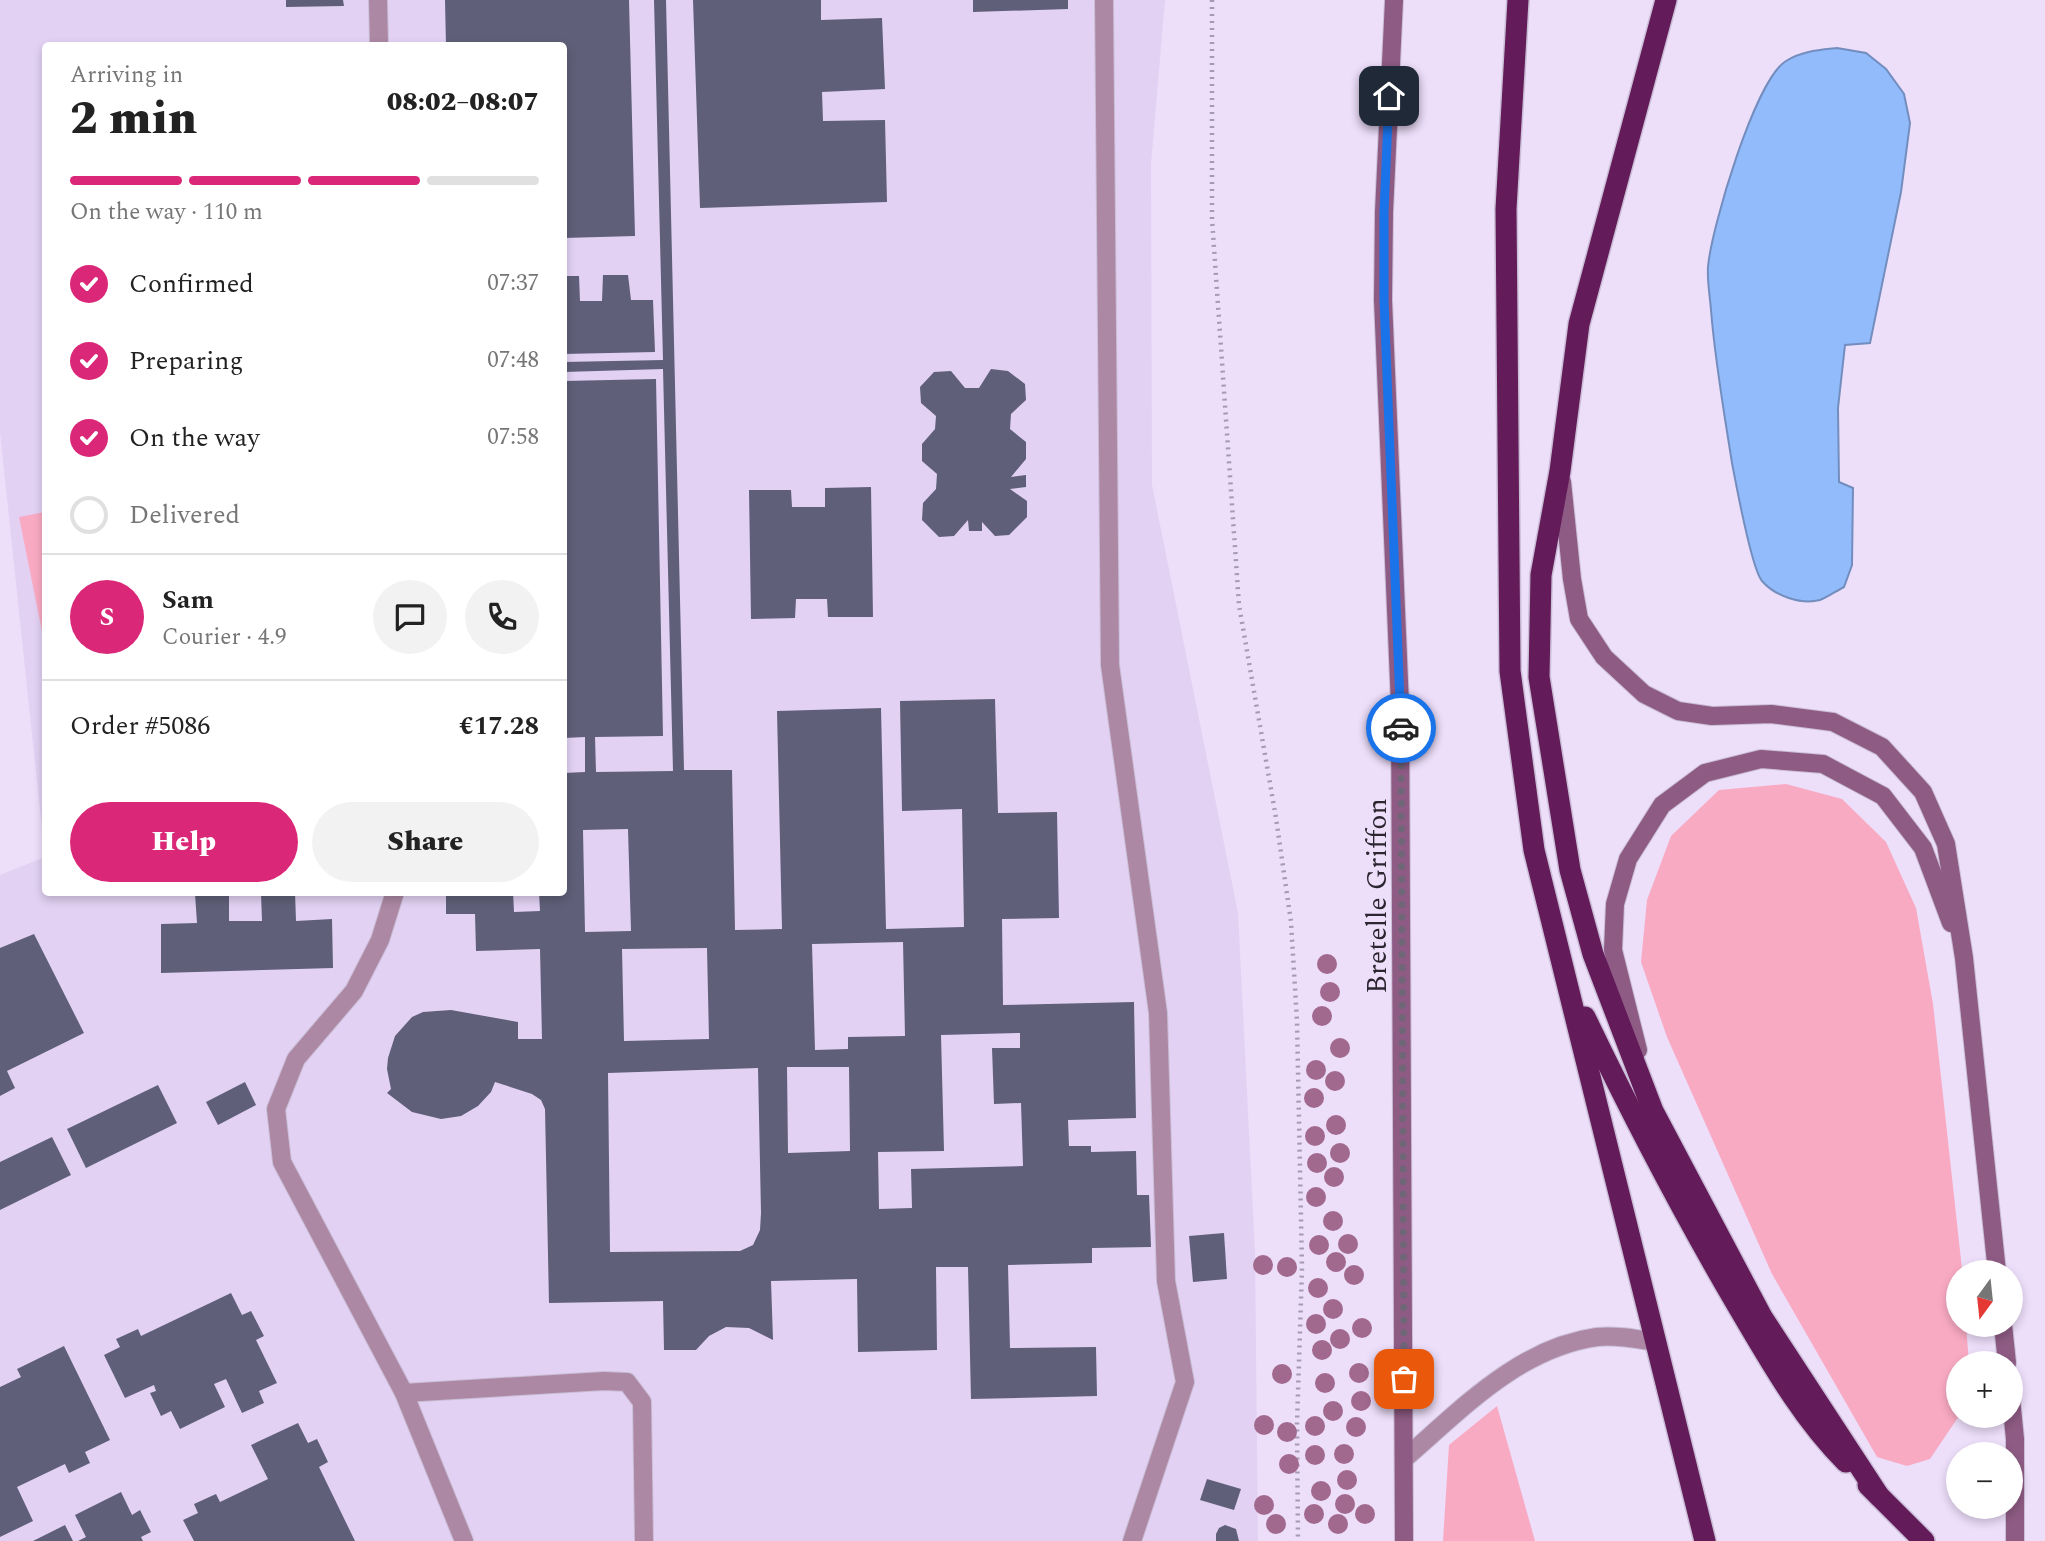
<!DOCTYPE html>
<meta charset="utf-8">
<style>
:root{--surface:#fff;--page:#f2f2f2;--text:#222;--muted:#767676;--line:#e0e0e0;--accent:#db2777}
body{margin:0;font-family:Spectral,serif;background:var(--page);color:var(--text);height:100vh;display:flex;flex-direction:column;font-size:26px;white-space:nowrap}
*{box-sizing:border-box;margin:0}
p{font-size:23px;color:var(--muted)}
.icon{flex:none;width:38px;height:38px;fill:none;stroke:currentColor;stroke-width:2;stroke-linecap:round;stroke-linejoin:round}
.map{position:relative;flex:1;overflow:hidden}
.drawer{position:absolute;left:42px;top:42px;width:525px;height:854px;display:flex;flex-direction:column;background:var(--surface);border-radius:7px;box-shadow:0 4px 10px #0003}
.drawer>*{flex:none}
.needle{width:46px;rotate:195deg}
.tools{position:absolute;left:1946px;top:1260px;display:grid;gap:14px}
.tools a{display:grid;place-items:center;width:77px;height:77px;border-radius:50%;background:var(--surface);box-shadow:0 4px 10px #0003;font-size:35px}
.pin{position:absolute;display:grid;place-items:center;width:60px;height:60px;color:#fff;margin:-30px;border-radius:14px;box-shadow:0 4px 10px #0006}
.courier{position:absolute;display:grid;place-items:center;width:70px;height:70px;margin:-35px;border:5px solid #1a73e8;border-radius:50%;background:#fff;color:#222;box-shadow:0 2px 9px #0007}
.summary em{font-style:normal;font-weight:800}
.summary div{display:flex;flex-direction:column-reverse}
.summary{display:flex;align-items:center;justify-content:space-between;height:119px;padding:0 28px}
h1{font-size:46px;font-weight:800;line-height:52px}
.bar{display:grid;grid-template-columns:repeat(4,1fr);gap:10px 7px;align-content:center;height:84px;padding:0 28px}
.bar i{height:9px;border-radius:5px;background:var(--line)}
.bar .current{background:var(--accent)}
.bar p{grid-column:span 4}
.line{display:flex;align-items:center;gap:18px;padding:0 28px;border-top:2px solid var(--line)}
.line div{flex:1}
.round{display:grid;place-items:center;flex:none;width:74px;height:74px;border-radius:37px;background:var(--page)}
ol{padding:0 28px;list-style:none}
li{display:flex;align-items:center;gap:21px;height:77px}
li p{margin-inline-start:auto}
li .icon{padding:7px;border-radius:50%;background:var(--accent);color:#fff;stroke-width:4}
li:last-child{color:var(--muted)}
li i{width:38px;height:38px;border:4px solid var(--line);border-radius:50%}
.button{display:flex;gap:14px;margin-top:auto;padding:14px 28px}
.button a{flex:1;height:80px;border-radius:42px;background:var(--accent);color:#fff;font-size:28px;font-weight:800;line-height:80px;text-align:center}
.button a+a{background:var(--page);color:var(--text)}
.map>svg:first-child{display:block}
</style>
<div class="map">
<svg width="2045" height="1541" viewBox="0 0 2045 1541">
<rect width="100%" height="100%" fill="#eddefa"/>
<path fill="#e2d1f3" fill-rule="evenodd" d="M0 0H1165L1151 164 1152 485 1238 913 1255 1253 1258 1541H0V875L45 857 0 432ZM46 46H564V892H46Z"/>
<g fill="#f9aac3">
<polygon points="45,512 46,512 45,646 19,517"/>
<polygon points="1786,784 1842,799 1886,842 1916,908 1933,1004 1962,1269 1963,1272 1958,1272 1958,1325 1966,1325 1969,1363 1958,1363 1959,1416 1930,1459 1907,1466 1877,1457 1772,1274 1667,1037 1641,962 1647,900 1671,836 1719,790"/>
<polygon points="1497,1406 1535,1541 1443,1541 1449,1445"/>
</g>
<path fill="#92bbfb" stroke="#738ebe" stroke-width="2" d="M1837 48 1866 53 1886 69 1904 94 1910 123 1901 192 1870 343 1845 345 1838 408 1839 482 1853 488 1852 565 1844 587C1836 591 1828 597 1820 600 1801 605 1775 596 1762 581 1751 568 1736 483 1732 463 1724 412 1715 361 1711 310 1710 296 1707 281 1708 267 1711 229 1755 80 1786 61 1802 51 1819 50 1837 48Z"/>
<g fill="#5f5f79" fill-rule="evenodd">
<polygon points="286,0 343,0 344,6 286,7"/>
<polygon points="445,0 629,0 635,236 564,238 564,46 446,46"/>
<path d="M654 0H666L684 770H732L735 930 782 929 777 711 881 708 886 929 964 927 962 809 902 811 900 701 995 699 998 813 1057 812 1059 918 1002 919 1003 1005 1134 1002 1136 1118 1068 1120 1069 1146H1091V1152L1136 1151 1137 1195H1149L1151 1247 1092 1248V1263L1008 1265 1010 1348 1096 1347 1097 1396 971 1399 968 1267H936L937 1350 858 1352 857 1279 771 1281 773 1340 749 1328 726 1327 709 1336 696 1350H664L663 1301 549 1303 545 1109 541 1100 532 1094 495 1082 491 1092 478 1106 461 1116 441 1119 412 1112 387 1093 391 1089 387 1069 388 1058 395 1036 412 1017 423 1012 451 1010 518 1022V1039H542L540 949 476 951 475 914H446V892H513L514 912 540 911 539 892H564V773L585 772V737L564 738V381L656 379 663 736 595 737 596 772 673 771 663 369 564 372V362L663 360ZM628 829 631 931 585 932 583 830ZM903 942 905 1036 848 1037V1049L815 1050 812 944ZM707 948 709 1039 624 1041 622 949ZM1020 1033V1048H992L994 1104 1021 1103 1023 1166 911 1169 912 1208 879 1209 878 1152 944 1151 941 1035ZM787 1067H849L850 1151 788 1153ZM758 1068 761 1213 760 1230 753 1245 740 1251 610 1252 608 1073Z"/>
<polygon points="693,0 821,0 821,20 882,18 885,89 822,92 823,121 885,120 887,202 700,208"/>
<polygon points="973,0 1068,0 1068,9 973,12"/>
<polygon points="603,275 628,275 631,300 653,300 655,352 564,354 564,276 579,276 580,301 602,301"/>
<polygon points="991,369 1008,371 1025,384 1026,400 1011,414 1010,429 1026,442 1026,459 1011,477 1026,475 1026,487 1010,489 1027,501 1027,517 1009,535 995,536 982,522 982,531 969,531 968,520 954,536 939,537 922,520 923,503 936,489 937,474 922,461 922,444 935,429 936,416 921,403 920,387 934,372 951,371 965,388 979,388"/>
<polygon points="871,487 873,617 828,617 827,599 796,599 795,618 751,619 749,490 791,490 792,507 825,507 825,488"/>
<polygon points="295,892 296,921 332,919 333,968 161,973 161,924 197,923 195,894 229,893 229,921 262,921 261,893"/>
<polygon points="34,934 84,1033 7,1071 15,1088 0,1096 0,948"/>
<polygon points="245,1082 256,1105 218,1125 206,1102"/>
<polygon points="158,1085 177,1123 86,1168 67,1129"/>
<polygon points="52,1137 71,1175 0,1210 0,1162"/>
<polygon points="1224,1233 1227,1279 1193,1282 1189,1236"/>
<polygon points="231,1293 242,1315 251,1311 264,1336 256,1340 277,1383 259,1391 264,1403 242,1413 226,1379 214,1384 225,1407 180,1429 171,1411 161,1416 150,1393 156,1391 154,1385 125,1398 104,1355 120,1347 116,1339 138,1329 141,1336"/>
<polygon points="64,1346 110,1440 85,1452 90,1463 69,1473 65,1464 17,1487 33,1521 0,1537 0,1387 21,1377 17,1369"/>
<polygon points="298,1423 308,1443 317,1439 328,1462 319,1467 355,1541 194,1541 183,1520 198,1513 194,1504 216,1494 220,1502 268,1479 251,1445"/>
<polygon points="1207,1479 1241,1489 1234,1510 1200,1500"/>
<polygon points="121,1492 132,1515 140,1510 151,1532 141,1537 143,1541 78,1541 86,1537 75,1515"/>
<polygon points="65,1525 73,1541 33,1541"/>
<polygon points="1225,1525 1236,1529 1239,1541 1216,1541 1216,1534 1219,1528"/>
</g>
<g fill="none" stroke-linecap="round" stroke-linejoin="round">
<g stroke="#cabdd6" stroke-width="20">
<g id="lane">
<polyline points="378,0 379,46"/>
<polyline points="1104,0 1110,665 1158,1013 1166,1281 1185,1382 1132,1541"/>
<polyline points="395,892 380,940 354,991 296,1059 276,1109 282,1162 404,1393 464,1541"/>
<polyline points="404,1393 604,1381 627,1382 642,1402 644,1541"/>
<path d="M1404 1459C1461 1410 1518 1348 1597 1337 1616 1335 1637 1339 1656 1342"/>
</g>
</g>
<g stroke="#cabdd6" stroke-width="20">
<g id="secondary">
<polyline points="1394,0 1384,212 1383,300 1400,705 1404,1541"/>
<polyline points="1562,482 1572,579 1579,619 1604,657 1644,694 1678,711 1712,716 1771,714 1833,722 1882,747 1923,792 1946,844 1964,958 1997,1272"/>
<polyline points="1638,1050 1613,950 1615,904 1628,859 1662,805 1705,773 1761,759 1823,764 1883,796 1923,848 1951,923"/>
<polyline points="2003,1325 2007,1363"/>
<polyline points="2011,1399 2015,1439 2015,1541"/>
</g>
</g>
<g stroke="#cabdd6" stroke-width="24">
<g id="highway">
<polyline points="1518,0 1506,209 1510,671 1534,850 1705,1541"/>
<polyline points="1666,0 1579,324 1560,471 1541,575 1539,677 1570,870 1593,954 1653,1111 1762,1317 1879,1496"/>
<path d="M1585 1017C1632 1115 1682 1211 1737 1305 1769 1359 1801 1417 1846 1462"/>
<polyline points="1868,1485 1924,1541"/>
</g>
</g>
<polyline stroke="#a59aaf" stroke-width="4.5" stroke-dasharray="2 5" stroke-linecap="butt" points="1212,0 1212,219 1239,605 1276,818 1291,922 1297,1021 1302,1268 1297,1424 1298,1541"/>
<use href="#lane" stroke="#ac88a4" stroke-width="18"/>
<use href="#secondary" stroke="#8e5b84" stroke-width="18"/>
<use href="#highway" stroke="#631b59" stroke-width="21"/>
</g>
<g fill="#a2698e">
<circle cx="1327" cy="964" r="10"/>
<circle cx="1330" cy="992" r="10"/>
<circle cx="1322" cy="1016" r="10"/>
<circle cx="1340" cy="1048" r="10"/>
<circle cx="1316" cy="1070" r="10"/>
<circle cx="1335" cy="1081" r="10"/>
<circle cx="1314" cy="1098" r="10"/>
<circle cx="1336" cy="1125" r="10"/>
<circle cx="1315" cy="1136" r="10"/>
<circle cx="1340" cy="1153" r="10"/>
<circle cx="1317" cy="1163" r="10"/>
<circle cx="1334" cy="1177" r="10"/>
<circle cx="1316" cy="1197" r="10"/>
<circle cx="1333" cy="1221" r="10"/>
<circle cx="1348" cy="1244" r="10"/>
<circle cx="1319" cy="1245" r="10"/>
<circle cx="1336" cy="1262" r="10"/>
<circle cx="1263" cy="1265" r="10"/>
<circle cx="1287" cy="1267" r="10"/>
<circle cx="1354" cy="1275" r="10"/>
<circle cx="1318" cy="1288" r="10"/>
<circle cx="1333" cy="1309" r="10"/>
<circle cx="1316" cy="1324" r="10"/>
<circle cx="1362" cy="1328" r="10"/>
<circle cx="1340" cy="1339" r="10"/>
<circle cx="1322" cy="1350" r="10"/>
<circle cx="1359" cy="1373" r="10"/>
<circle cx="1282" cy="1374" r="10"/>
<circle cx="1325" cy="1383" r="10"/>
<circle cx="1361" cy="1401" r="10"/>
<circle cx="1333" cy="1411" r="10"/>
<circle cx="1264" cy="1425" r="10"/>
<circle cx="1315" cy="1426" r="10"/>
<circle cx="1356" cy="1427" r="10"/>
<circle cx="1287" cy="1432" r="10"/>
<circle cx="1344" cy="1454" r="10"/>
<circle cx="1315" cy="1455" r="10"/>
<circle cx="1289" cy="1464" r="10"/>
<circle cx="1347" cy="1480" r="10"/>
<circle cx="1321" cy="1491" r="10"/>
<circle cx="1345" cy="1504" r="10"/>
<circle cx="1264" cy="1505" r="10"/>
<circle cx="1314" cy="1514" r="10"/>
<circle cx="1365" cy="1514" r="10"/>
<circle cx="1276" cy="1524" r="10"/>
<circle cx="1338" cy="1524" r="10"/>
</g>
<g fill="none" stroke-linecap="round" stroke-linejoin="round">
<polyline stroke="#6f6677" stroke-width="7" stroke-dasharray="0 12.6" points="1401,728 1404,1379"/>
<polyline stroke="#1a73e8" stroke-width="9" points="1389,96 1384,212 1384,300 1401,728"/>
</g>
<g text-anchor="middle" stroke-width="7" stroke-linejoin="round" paint-order="stroke">
<g font-size="28" fill="#2b2630" stroke="#eddefa">
<text transform="translate(1376 896) rotate(-90)" y="10">Bretelle Griffon</text>
</g>
</g>
</svg>
<div class="tools">
<a><svg class="needle" viewBox="-14 -14 28 28"><path d="M0-13l5 13h-10z" fill="#e53935"/><path d="M0 13l5-13h-10z" fill="#767676"/></svg></a>
<a>+</a>
<a>−</a>
</div>
<div class="pin" style="left:1404px;top:1379px;background:#ea580c"><svg class="icon" aria-label="bag" viewBox="0 0 24 24"><path d="M5 8h14l-1 12H6zM9 8a3 3 0 0 1 6 0"/></svg></div>
<div class="pin" style="left:1389px;top:96px;background:#1f2937"><svg class="icon" aria-label="home" viewBox="0 0 24 24"><path d="M3 11l9-7 9 7M6 9v11h12V9"/></svg></div>
<div class="courier" style="left:1401px;top:728px"><svg class="icon" aria-label="car" viewBox="0 0 24 24"><path d="M5 17H2v-5l4-1 3-4h7l3 4 3 1v5h-3M9 17h6M6 11h13"/><circle cx="7" cy="17" r="2"/><circle cx="17" cy="17" r="2"/></svg></div>
<section class="drawer">
<div class="summary"><div><h1>2 min</h1><p>Arriving in</p></div><em>08:02–08:07</em></div>
<div class="bar"><i class="current"></i><i class="current"></i><i class="current"></i><i></i><p>On the way · 110 m</p></div>
<ol>
<li><svg class="icon" aria-label="check" viewBox="0 0 24 24"><path d="M5 12l5 5 9-10"/></svg>Confirmed<p>07:37</p></li>
<li><svg class="icon" aria-label="check" viewBox="0 0 24 24"><path d="M5 12l5 5 9-10"/></svg>Preparing<p>07:48</p></li>
<li><svg class="icon" aria-label="check" viewBox="0 0 24 24"><path d="M5 12l5 5 9-10"/></svg>On the way<p>07:58</p></li>
<li><i></i>Delivered</li>
</ol>
<div class="line" style="height:126px"><b class="round" style="background:var(--accent);color:#fff">S</b><div><b>Sam</b><p>Courier · 4.9</p></div><a class="round"><svg class="icon" aria-label="chat" viewBox="0 0 24 24"><path d="M4 5h16v11H9l-5 4z"/></svg></a><a class="round"><svg class="icon" aria-label="phone" viewBox="0 0 24 24"><path d="M5 4h4l2 5-3 2q2 4 5 5l2-3 5 2v4C11 20 4 13 5 4z"/></svg></a></div>
<div class="line" style="height:91px"><div>Order #5086</div><b>€17.28</b></div>
<div class="button"><a>Help</a><a>Share</a></div>
</section>
</div>
